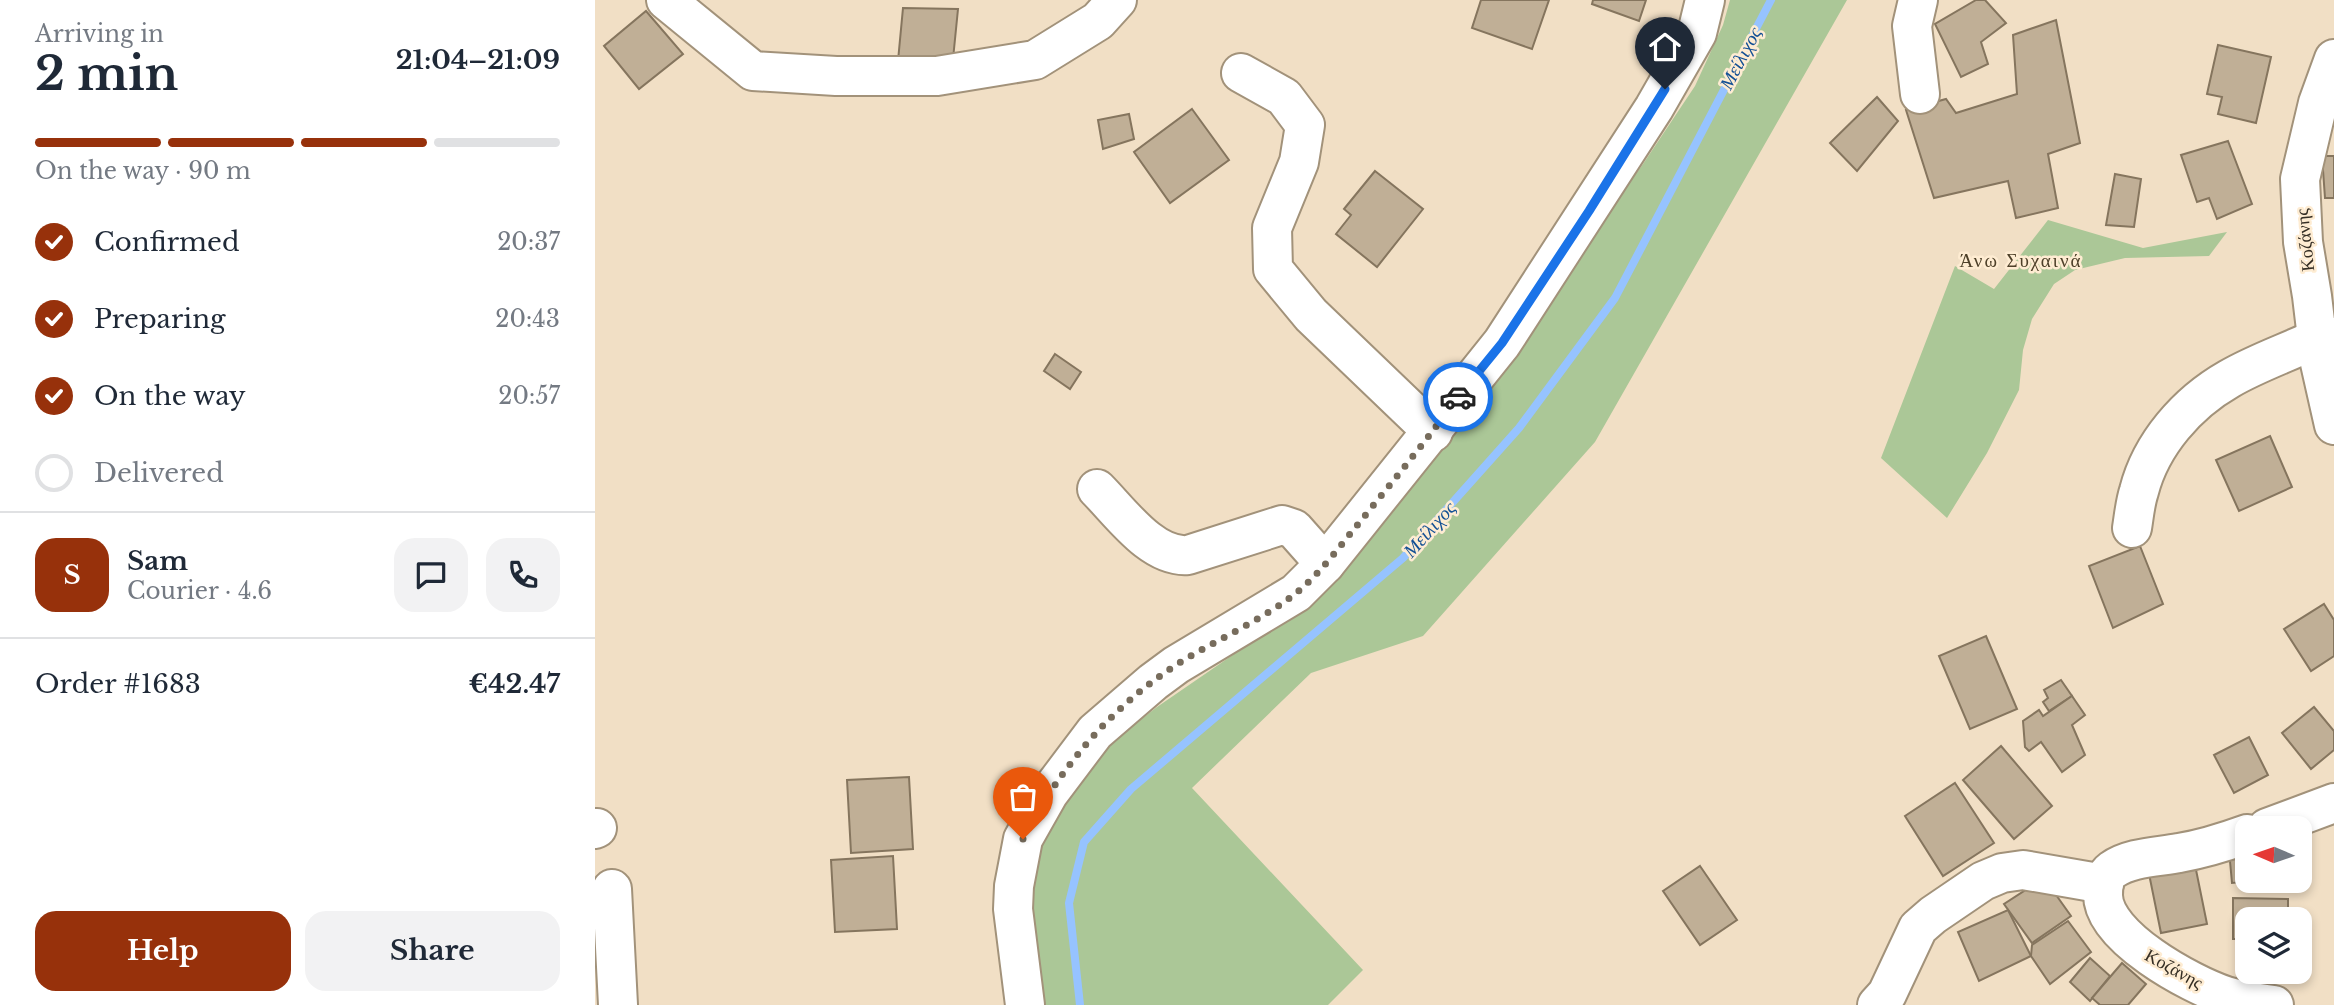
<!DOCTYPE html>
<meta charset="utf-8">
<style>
:root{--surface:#fff;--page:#f2f2f3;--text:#1f2937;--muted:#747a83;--line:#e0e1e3;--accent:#97310b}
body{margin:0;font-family:"Libre Baskerville",serif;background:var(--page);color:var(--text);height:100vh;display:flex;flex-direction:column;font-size:26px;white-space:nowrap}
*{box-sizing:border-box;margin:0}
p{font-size:23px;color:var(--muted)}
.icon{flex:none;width:38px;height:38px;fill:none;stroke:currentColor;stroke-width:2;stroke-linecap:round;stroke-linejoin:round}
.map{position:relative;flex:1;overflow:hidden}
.drawer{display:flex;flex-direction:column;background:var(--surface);width:595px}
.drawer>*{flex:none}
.needle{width:46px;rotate:272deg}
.fabs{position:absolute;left:1640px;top:816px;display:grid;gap:14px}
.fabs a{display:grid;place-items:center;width:77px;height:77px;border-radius:14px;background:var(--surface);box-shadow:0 4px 10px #0003;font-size:35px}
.pin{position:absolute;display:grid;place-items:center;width:60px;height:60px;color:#fff;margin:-72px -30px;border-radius:50% 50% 50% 0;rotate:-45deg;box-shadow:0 0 7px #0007}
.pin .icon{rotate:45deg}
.courier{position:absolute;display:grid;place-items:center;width:70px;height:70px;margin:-35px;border:5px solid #1a73e8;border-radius:50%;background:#fff;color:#222;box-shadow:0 2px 9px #0007}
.summary em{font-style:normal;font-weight:800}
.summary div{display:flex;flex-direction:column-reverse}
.summary{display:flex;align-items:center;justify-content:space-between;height:119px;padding:0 35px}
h1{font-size:46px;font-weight:800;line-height:52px}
.bar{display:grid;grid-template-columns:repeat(4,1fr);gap:10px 7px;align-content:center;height:84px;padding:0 35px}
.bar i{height:9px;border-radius:5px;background:var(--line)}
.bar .current{background:var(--accent)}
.bar p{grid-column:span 4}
.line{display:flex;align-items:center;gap:18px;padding:0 35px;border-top:2px solid var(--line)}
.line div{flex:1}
.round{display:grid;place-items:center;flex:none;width:74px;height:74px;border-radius:21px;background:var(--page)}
ol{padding:0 35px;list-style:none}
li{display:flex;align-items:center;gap:21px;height:77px}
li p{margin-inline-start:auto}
li .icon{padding:7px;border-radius:50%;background:var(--accent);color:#fff;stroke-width:4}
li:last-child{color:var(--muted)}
li i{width:38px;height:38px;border:4px solid var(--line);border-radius:50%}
.primary-button{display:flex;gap:14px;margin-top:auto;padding:14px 35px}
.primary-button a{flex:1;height:80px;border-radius:21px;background:var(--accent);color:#fff;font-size:28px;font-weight:800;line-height:80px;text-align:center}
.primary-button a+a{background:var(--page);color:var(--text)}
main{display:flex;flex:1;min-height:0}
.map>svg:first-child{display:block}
</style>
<main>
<section class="drawer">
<div class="summary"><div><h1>2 min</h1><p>Arriving in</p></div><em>21:04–21:09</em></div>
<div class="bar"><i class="current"></i><i class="current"></i><i class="current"></i><i></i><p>On the way · 90 m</p></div>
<ol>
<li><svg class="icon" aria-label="check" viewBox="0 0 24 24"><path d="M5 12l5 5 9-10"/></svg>Confirmed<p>20:37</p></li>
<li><svg class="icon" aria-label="check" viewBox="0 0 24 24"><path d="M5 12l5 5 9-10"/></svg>Preparing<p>20:43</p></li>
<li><svg class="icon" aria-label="check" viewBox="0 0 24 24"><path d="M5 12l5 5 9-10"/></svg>On the way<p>20:57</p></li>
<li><i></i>Delivered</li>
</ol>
<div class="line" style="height:126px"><b class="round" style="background:var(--accent);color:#fff">S</b><div><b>Sam</b><p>Courier · 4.6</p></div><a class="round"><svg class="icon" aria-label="chat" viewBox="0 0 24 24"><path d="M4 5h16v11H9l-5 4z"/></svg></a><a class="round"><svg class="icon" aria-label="phone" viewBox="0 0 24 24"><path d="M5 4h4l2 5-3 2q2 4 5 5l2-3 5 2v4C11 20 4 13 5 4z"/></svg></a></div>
<div class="line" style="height:91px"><div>Order #1683</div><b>€42.47</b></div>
<div class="primary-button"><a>Help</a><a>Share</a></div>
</section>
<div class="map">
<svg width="1739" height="1005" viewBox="0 0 1739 1005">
<rect width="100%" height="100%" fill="#f1dfc5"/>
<g fill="#abc797">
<polygon points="1135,0 1252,0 1000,442 828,636 716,673 597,788 768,970 733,1005 441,1005 432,917 438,861 458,820 500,761 518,741 562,707 719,599 951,299 1048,164 1100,86 1128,25"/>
<polygon points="1453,220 1548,248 1632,232 1614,256 1530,258 1480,270 1459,284 1437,319 1428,350 1424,390 1392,453 1352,518 1286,458 1360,266 1399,289"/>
</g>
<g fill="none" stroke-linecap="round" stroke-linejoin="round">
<polyline stroke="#96c3ff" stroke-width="8" points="485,1005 474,903 489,842 536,789 808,558 924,428 1020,298 1176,0"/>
</g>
<g fill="#c0af96" stroke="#85755e" stroke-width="2">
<polygon points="886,0 954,0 937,49 877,28"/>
<polygon points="998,0 1051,0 1044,21 997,4"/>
<polygon points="1381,0 1390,0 1411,23 1386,42 1393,64 1366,77 1340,24"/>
<polygon points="308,8 363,9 358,59 303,61"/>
<polygon points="51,11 88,54 44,89 9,46"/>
<polygon points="1461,20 1485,143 1453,154 1463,208 1421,218 1413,181 1339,198 1311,110 1351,99 1361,113 1422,94 1418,35"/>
<polygon points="1623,45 1676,57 1661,123 1623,114 1627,97 1612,94"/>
<polygon points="1282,97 1303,121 1262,171 1235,143"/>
<polygon points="597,109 634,160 575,203 539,152"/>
<polygon points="534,114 539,139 508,149 503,120"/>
<polygon points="1633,141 1657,204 1622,219 1614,198 1602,202 1586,155"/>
<polygon points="1727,156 1739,156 1739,198 1730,198"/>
<polygon points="780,171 828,209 782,267 741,234 756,215 749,209"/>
<polygon points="1520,174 1546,179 1539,227 1511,225"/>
<polygon points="460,354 486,372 475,389 449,371"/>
<polygon points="1675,436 1697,487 1644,511 1621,460"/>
<polygon points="1545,546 1568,604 1518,628 1494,566"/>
<polygon points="1729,604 1739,620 1739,656 1716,671 1689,629"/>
<polygon points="1391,636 1422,709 1375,729 1344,656"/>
<polygon points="1466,680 1477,696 1454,711 1448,702 1453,698 1449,690"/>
<polygon points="1477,696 1490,715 1477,725 1490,755 1467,772 1446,742 1434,751 1430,747 1428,721 1444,710 1448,716"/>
<polygon points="1719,707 1739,731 1739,750 1716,769 1687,733"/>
<polygon points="1654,737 1673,775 1639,793 1619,755"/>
<polygon points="1406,746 1457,806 1419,839 1368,780"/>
<polygon points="314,777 318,849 256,853 252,780"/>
<polygon points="1360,783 1399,843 1348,876 1310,816"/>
<polygon points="1652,848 1652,880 1669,880 1637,883 1634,850"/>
<polygon points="1598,855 1612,924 1566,933 1552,864"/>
<polygon points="298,856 302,929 240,932 236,860"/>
<polygon points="1105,866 1142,920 1105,945 1068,891"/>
<polygon points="1449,878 1476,916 1437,943 1409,904"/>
<polygon points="1638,898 1693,899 1693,919 1652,919 1652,939 1638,939"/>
<polygon points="1413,910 1436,956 1384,981 1363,932"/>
<polygon points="1473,921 1496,952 1455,984 1436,956 1437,945"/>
<polygon points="1495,958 1515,976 1495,1001 1475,982"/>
<polygon points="1527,963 1551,984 1533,1005 1505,1005 1497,998"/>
</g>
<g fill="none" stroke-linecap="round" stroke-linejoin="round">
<g stroke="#a2927a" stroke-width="42">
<g id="minor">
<polyline points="71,0 158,71 241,76 342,76 440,60 503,21 522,0"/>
<polyline points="1323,0 1317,26 1325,94"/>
<polyline points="1739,59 1723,103 1705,179 1708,242 1717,296 1725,363 1739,425"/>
<polyline points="646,73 689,97 710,125 704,162 677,228 678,269 716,315 838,432"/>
<path d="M502 489C526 513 557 558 593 555L687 525 699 529 730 564"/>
<path d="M1537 528C1539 516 1540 503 1544 491 1556 444 1592 403 1634 379 1661 363 1694 352 1723 338L1739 337"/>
<polyline points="1672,828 1739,803"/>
<polyline points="0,829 2,828"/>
<path d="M1652 834C1630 842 1608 849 1584 853 1563 857 1535 857 1517 870 1509 876 1508 886 1508 895 1508 937 1595 984 1631 996 1647 1001 1663 1003 1679 1005"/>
<polyline points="17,889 23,1005"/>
<polyline points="430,1005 418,909 419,886 428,839 454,793 500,732 558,682 581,665 701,593 730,564 907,343 1059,108 1102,33 1110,0"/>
<polyline points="1282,1005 1292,994 1323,928 1338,915 1388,881 1407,873 1428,870 1509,884"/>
</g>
</g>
<use href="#minor" stroke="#fff" stroke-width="38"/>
</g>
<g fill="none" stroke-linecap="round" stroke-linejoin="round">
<path stroke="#776c5c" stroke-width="7" stroke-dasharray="0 12.6" d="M428 839C464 769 515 708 581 665 620 640 664 622 700 594 725 574 744 547 764 523 798 481 832 440 863 397"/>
<polyline stroke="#1a73e8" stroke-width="9" points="863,397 907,343 994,211 1070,89"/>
</g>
<g text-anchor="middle" stroke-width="5" stroke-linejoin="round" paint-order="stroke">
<g font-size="18" fill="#352e24" stroke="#feecd2">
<text transform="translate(1710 240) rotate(-96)" y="6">Κοζάνης</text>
<text transform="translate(1579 969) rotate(29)" y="6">Κοζάνης</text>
</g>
<g font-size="19" font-style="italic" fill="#145095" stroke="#feecd2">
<text transform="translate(1145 58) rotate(-62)" y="7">Μείλιχος</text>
<text transform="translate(834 529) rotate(-48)" y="7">Μείλιχος</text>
</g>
<g font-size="19" letter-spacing="2" fill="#4e4029" stroke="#feecd2">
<text x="1426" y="267">Άνω Συχαινά</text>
</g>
</g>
</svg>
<div class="fabs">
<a><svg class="needle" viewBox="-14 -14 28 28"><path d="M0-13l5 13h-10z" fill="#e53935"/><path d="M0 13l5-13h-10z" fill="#747a83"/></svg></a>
<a><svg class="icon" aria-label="layers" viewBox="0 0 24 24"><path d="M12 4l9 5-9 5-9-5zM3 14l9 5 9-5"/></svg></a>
</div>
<div class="pin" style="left:428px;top:839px;background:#ea580c"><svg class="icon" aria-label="bag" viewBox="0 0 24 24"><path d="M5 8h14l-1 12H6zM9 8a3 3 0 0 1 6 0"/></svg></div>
<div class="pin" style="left:1070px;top:89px;background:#1f2937"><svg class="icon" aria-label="home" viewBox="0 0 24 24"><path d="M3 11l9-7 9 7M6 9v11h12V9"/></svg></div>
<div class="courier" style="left:863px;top:397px"><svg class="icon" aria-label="car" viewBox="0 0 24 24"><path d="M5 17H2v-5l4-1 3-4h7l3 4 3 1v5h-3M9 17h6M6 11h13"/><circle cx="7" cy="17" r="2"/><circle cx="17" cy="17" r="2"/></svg></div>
</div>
</main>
